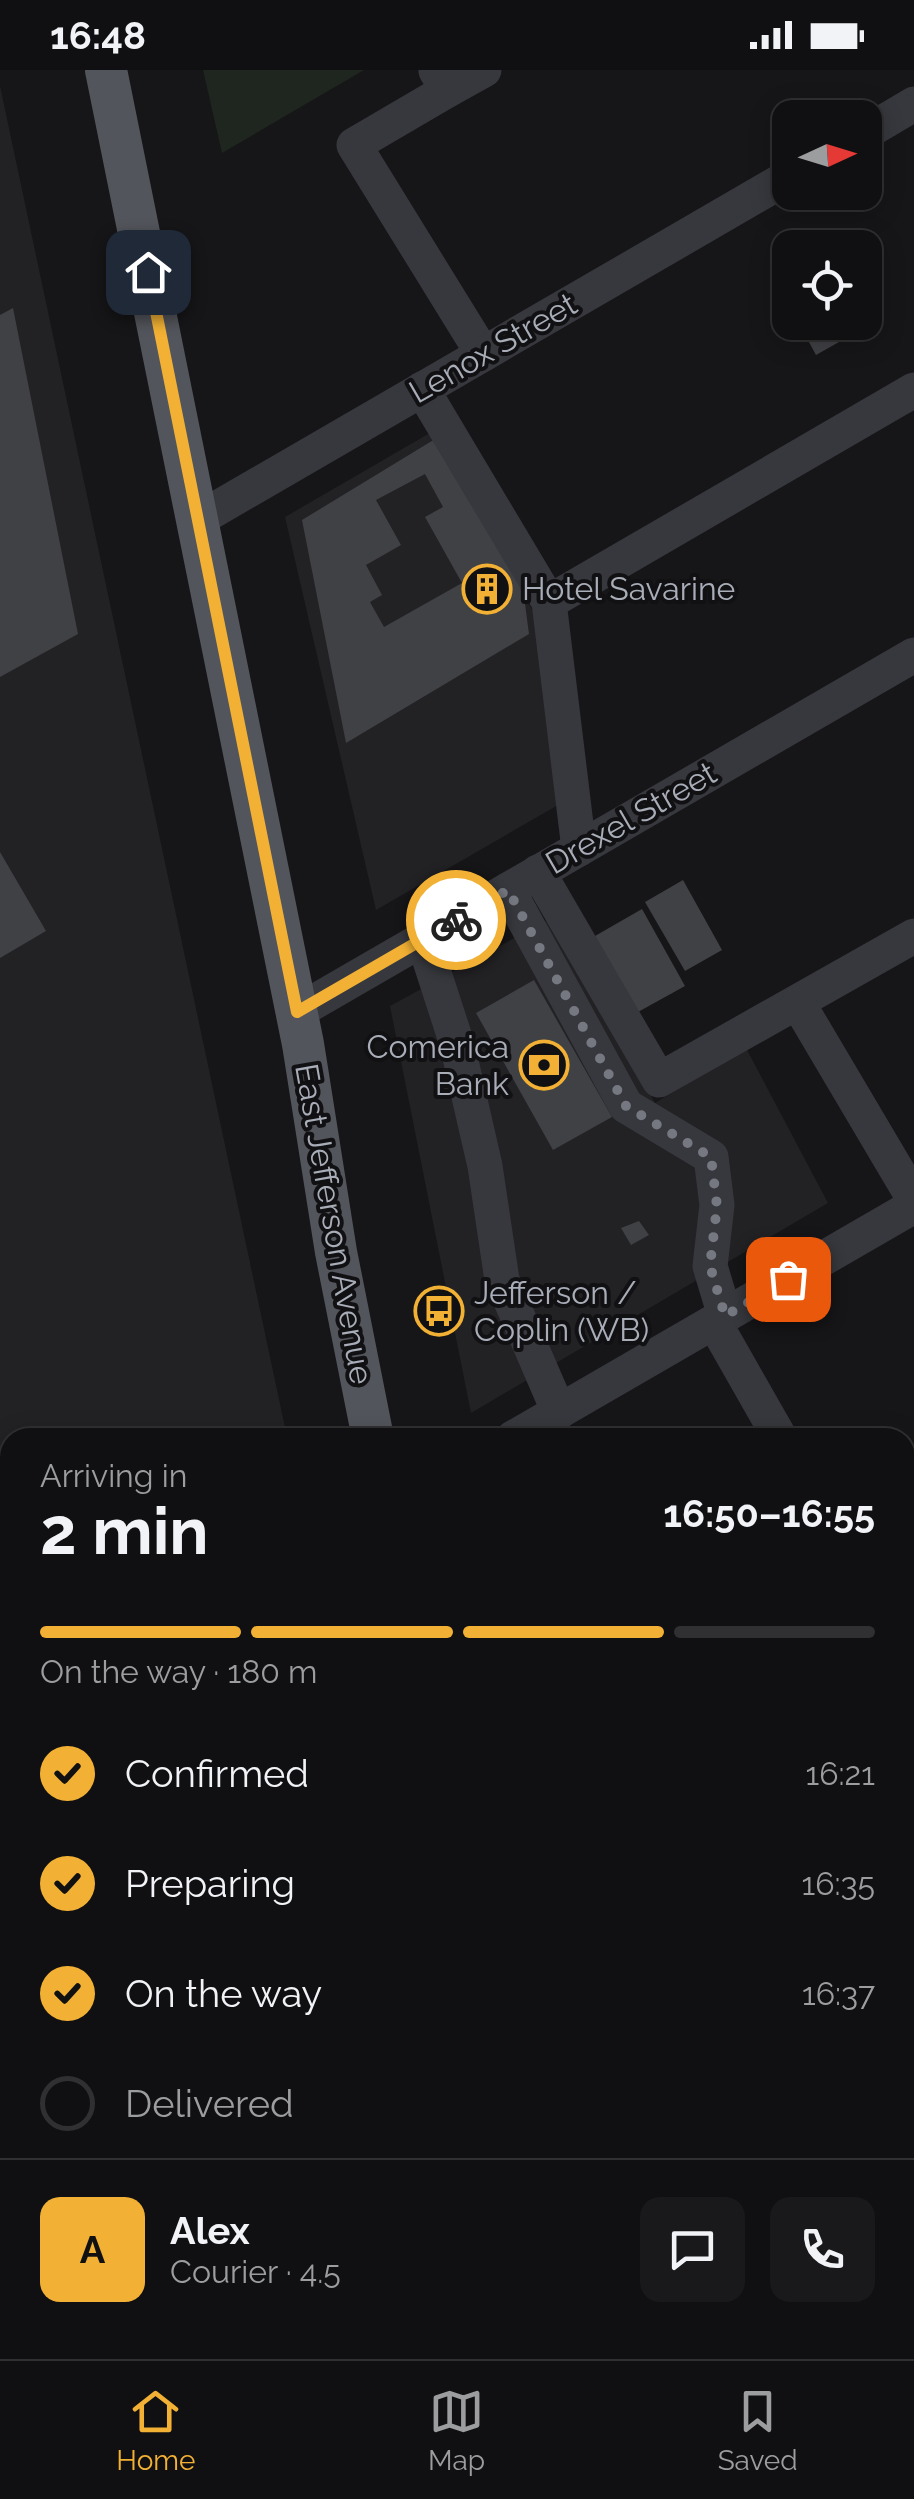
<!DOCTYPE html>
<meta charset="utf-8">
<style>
:root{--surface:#101012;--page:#19191b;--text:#f1f3f6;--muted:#9c9d9f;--line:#303032;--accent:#f2b134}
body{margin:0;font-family:Raleway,sans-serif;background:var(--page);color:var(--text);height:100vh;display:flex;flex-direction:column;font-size:38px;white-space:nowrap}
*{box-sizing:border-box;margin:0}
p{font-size:32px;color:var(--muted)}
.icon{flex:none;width:55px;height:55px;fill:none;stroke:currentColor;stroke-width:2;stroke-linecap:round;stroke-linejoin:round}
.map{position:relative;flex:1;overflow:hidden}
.panel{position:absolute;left:0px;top:1358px;width:915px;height:932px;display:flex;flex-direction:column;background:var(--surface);border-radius:30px 30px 0 0;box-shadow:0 5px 25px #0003,0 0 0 2px var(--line)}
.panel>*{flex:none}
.needle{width:65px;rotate:86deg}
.tools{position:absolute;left:772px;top:30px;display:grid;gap:20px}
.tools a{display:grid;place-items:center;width:110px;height:110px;border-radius:20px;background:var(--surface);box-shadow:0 5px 25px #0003,0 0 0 2px var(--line);font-size:50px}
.pin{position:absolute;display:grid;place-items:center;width:85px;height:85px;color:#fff;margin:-42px;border-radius:20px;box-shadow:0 5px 15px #0006}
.courier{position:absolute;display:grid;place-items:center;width:100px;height:100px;margin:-50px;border:8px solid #f2b134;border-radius:50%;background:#fff;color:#222;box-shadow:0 2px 12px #0007}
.headline em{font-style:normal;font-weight:700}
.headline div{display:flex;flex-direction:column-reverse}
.headline{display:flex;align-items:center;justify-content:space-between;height:170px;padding:0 40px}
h1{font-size:65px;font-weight:700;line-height:75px}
.bar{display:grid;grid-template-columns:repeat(4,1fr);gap:15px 10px;align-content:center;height:120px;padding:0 40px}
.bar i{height:12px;border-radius:8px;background:var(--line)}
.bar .active{background:var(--accent)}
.bar p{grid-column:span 4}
.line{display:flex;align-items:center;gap:25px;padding:0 40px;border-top:2px solid var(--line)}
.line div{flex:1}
.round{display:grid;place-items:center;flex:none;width:105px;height:105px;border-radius:20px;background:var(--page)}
ol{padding:0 40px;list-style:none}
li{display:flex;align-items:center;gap:30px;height:110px}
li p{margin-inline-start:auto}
li .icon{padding:10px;border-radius:50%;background:var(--accent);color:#111;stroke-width:4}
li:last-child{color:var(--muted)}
li i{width:55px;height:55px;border:5px solid var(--line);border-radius:50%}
.status{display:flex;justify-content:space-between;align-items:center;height:70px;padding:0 50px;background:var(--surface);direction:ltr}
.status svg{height:28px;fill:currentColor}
.tab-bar{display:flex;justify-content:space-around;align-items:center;height:140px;border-top:2px solid var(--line);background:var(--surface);font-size:28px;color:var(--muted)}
.tab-bar a{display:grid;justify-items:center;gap:5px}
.tab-bar .active{color:var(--accent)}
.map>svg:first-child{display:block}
</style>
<div class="status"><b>16:48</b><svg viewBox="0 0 49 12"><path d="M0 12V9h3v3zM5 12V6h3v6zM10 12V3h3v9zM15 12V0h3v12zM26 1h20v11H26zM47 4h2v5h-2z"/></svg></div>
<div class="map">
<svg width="914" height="2289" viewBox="0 0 914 2289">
<rect width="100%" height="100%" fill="#161618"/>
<g fill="#222225">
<polygon points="0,16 287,1367 10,1368 10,2067 0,2073"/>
<polygon points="435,360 536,547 558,735 376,840 285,447"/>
<polygon points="553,847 655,1033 746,978 828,1133 471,1343 390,936"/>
<polygon points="914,1750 914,2149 905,2134 905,1756"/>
</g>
<g fill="#1e261f">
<polygon points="203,0 364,0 222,83"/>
<polygon points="10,2194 10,2280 367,2280 351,2289 0,2289 0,2200"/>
</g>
<g fill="#404145" fill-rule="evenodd">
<polygon points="790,194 790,239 771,205"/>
<polygon points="13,238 78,564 0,607 0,245"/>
<polygon points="798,252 858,252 862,259 816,285"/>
<path d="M440 366 522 511 529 564 346 673 302 450ZM425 404 443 437 425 447 462 513 384 557 370 532 382 525 366 495 401 475 376 430Z"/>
<polygon points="0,782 46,861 0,888"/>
<polygon points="683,810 722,880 685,901 645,832"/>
<polygon points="642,839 685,916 638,942 595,866"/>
<polygon points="534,910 612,1047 553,1080 476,943"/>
<polygon points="639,1151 649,1165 631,1175 621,1158"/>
<polygon points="0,1671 10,1689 10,2016 0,1998"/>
<polygon points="914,1759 914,1951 905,1957 905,1765"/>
</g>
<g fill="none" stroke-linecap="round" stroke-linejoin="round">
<g stroke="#37383d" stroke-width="35">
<polyline points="436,1 448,20 484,0"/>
<polyline points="448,20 354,75 483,284"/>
<polyline points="865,63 914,34"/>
<polyline points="422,319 549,532 579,779"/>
<polyline points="197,450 790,106"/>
<polyline points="549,532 914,320"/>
<polyline points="538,802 659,1010 914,866"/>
<polyline points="508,820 626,1036 711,1087 717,1135 710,1196 725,1246"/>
<polyline points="423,869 457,974 485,1096 502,1210 559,1342"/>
<polyline points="798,933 914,1129"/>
<polyline points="297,942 914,585"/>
<polyline points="714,1252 780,1368"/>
<polyline points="513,1368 914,1136"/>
<polyline points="905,1418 914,1413"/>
<polyline points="905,1589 914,1605"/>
<polyline points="905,1693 914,1687"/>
<polyline points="905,2020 914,2014"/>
<polyline points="905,2051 914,2063"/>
<polyline points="0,2096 10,2090"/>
<polyline points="0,2135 10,2129"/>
<polyline points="905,2251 914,2246"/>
<polyline points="629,2289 644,2280"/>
</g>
<g stroke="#53555c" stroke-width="42">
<polyline points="106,0 303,974 336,1182 373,1368"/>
<polyline points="877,2280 883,2289"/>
</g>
</g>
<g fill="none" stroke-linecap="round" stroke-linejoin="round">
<polyline stroke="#757880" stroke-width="10" stroke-dasharray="0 18" points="456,850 508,820 626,1036 711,1087 717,1136 710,1196 725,1246 788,1209"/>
<polyline stroke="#f2b134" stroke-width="12" points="148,202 297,942 456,850"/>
</g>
<defs>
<g id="building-ring" transform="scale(2.5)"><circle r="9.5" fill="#111113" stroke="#f2b134" stroke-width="1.5"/><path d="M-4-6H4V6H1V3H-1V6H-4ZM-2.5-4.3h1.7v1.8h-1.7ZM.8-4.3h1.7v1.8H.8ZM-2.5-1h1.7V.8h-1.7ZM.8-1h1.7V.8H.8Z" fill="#f2b134"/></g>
<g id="bank-ring" transform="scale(2.5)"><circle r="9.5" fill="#111113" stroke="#f2b134" stroke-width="1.5"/><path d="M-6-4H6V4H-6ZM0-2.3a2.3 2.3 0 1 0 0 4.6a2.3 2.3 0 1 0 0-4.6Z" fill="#f2b134"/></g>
<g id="bus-ring" transform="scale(2.5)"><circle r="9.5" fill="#111113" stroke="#f2b134" stroke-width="1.5"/><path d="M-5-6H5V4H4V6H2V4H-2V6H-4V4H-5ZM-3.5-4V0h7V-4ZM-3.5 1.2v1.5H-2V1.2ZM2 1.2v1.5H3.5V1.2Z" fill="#f2b134"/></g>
</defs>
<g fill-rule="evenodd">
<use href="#building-ring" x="487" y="519"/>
<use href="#bank-ring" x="544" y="995"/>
<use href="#bus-ring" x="439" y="1241"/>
</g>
<g text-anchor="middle" stroke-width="8" stroke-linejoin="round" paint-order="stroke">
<g font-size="32" fill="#a8adb8" stroke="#111113">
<text transform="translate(493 278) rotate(-30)" y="11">Lenox Street</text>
<text transform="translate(631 748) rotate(-30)" y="11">Drexel Street</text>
<text transform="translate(334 1154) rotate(80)" y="11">East Jefferson Avenue</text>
</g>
<g font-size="32" fill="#a8adb8" stroke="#111113" text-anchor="start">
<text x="522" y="530">Hotel Savarine</text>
<text x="509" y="988" text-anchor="end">Comerica<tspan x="509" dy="37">Bank</tspan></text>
<text x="474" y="1234">Jefferson /<tspan x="474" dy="37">Coplin (WB)</tspan></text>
</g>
</g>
</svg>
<div class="tools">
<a><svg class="needle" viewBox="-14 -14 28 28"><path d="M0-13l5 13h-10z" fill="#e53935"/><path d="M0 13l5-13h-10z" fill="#9c9d9f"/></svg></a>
<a><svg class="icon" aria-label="locate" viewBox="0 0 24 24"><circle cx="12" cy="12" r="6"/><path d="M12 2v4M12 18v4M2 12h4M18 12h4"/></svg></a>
</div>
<div class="pin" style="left:788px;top:1209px;background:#ea580c"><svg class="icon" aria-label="bag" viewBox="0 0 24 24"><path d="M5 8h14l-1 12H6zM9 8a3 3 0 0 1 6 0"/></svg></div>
<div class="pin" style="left:148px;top:202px;background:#1f2937"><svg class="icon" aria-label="home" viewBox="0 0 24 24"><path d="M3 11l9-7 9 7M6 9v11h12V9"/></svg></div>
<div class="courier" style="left:456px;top:850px"><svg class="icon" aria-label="bike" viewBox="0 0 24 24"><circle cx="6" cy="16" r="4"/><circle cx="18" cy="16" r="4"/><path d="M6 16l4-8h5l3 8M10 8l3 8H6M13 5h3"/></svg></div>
<section class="panel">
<div class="headline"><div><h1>2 min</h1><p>Arriving in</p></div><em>16:50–16:55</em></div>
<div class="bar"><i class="active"></i><i class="active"></i><i class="active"></i><i></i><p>On the way · 180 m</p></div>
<ol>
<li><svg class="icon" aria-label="check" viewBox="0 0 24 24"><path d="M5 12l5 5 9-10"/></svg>Confirmed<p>16:21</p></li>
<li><svg class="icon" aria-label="check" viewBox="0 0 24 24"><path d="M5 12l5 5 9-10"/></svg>Preparing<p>16:35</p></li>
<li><svg class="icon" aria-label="check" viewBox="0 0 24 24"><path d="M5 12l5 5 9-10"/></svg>On the way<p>16:37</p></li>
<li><i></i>Delivered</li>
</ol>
<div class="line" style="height:180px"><b class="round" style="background:var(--accent);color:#111">A</b><div><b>Alex</b><p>Courier · 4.5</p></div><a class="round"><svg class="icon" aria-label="chat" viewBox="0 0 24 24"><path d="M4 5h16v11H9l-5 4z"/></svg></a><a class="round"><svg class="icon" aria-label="phone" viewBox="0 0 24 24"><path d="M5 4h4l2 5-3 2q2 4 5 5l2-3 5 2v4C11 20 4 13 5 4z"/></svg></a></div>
</section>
</div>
<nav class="tab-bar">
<a class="active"><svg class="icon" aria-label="home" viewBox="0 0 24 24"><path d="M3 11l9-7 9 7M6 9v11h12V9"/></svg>Home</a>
<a><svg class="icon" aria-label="map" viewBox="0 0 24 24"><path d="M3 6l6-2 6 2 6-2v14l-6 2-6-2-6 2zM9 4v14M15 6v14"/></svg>Map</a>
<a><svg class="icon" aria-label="saved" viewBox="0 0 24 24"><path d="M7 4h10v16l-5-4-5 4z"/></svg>Saved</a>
</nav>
